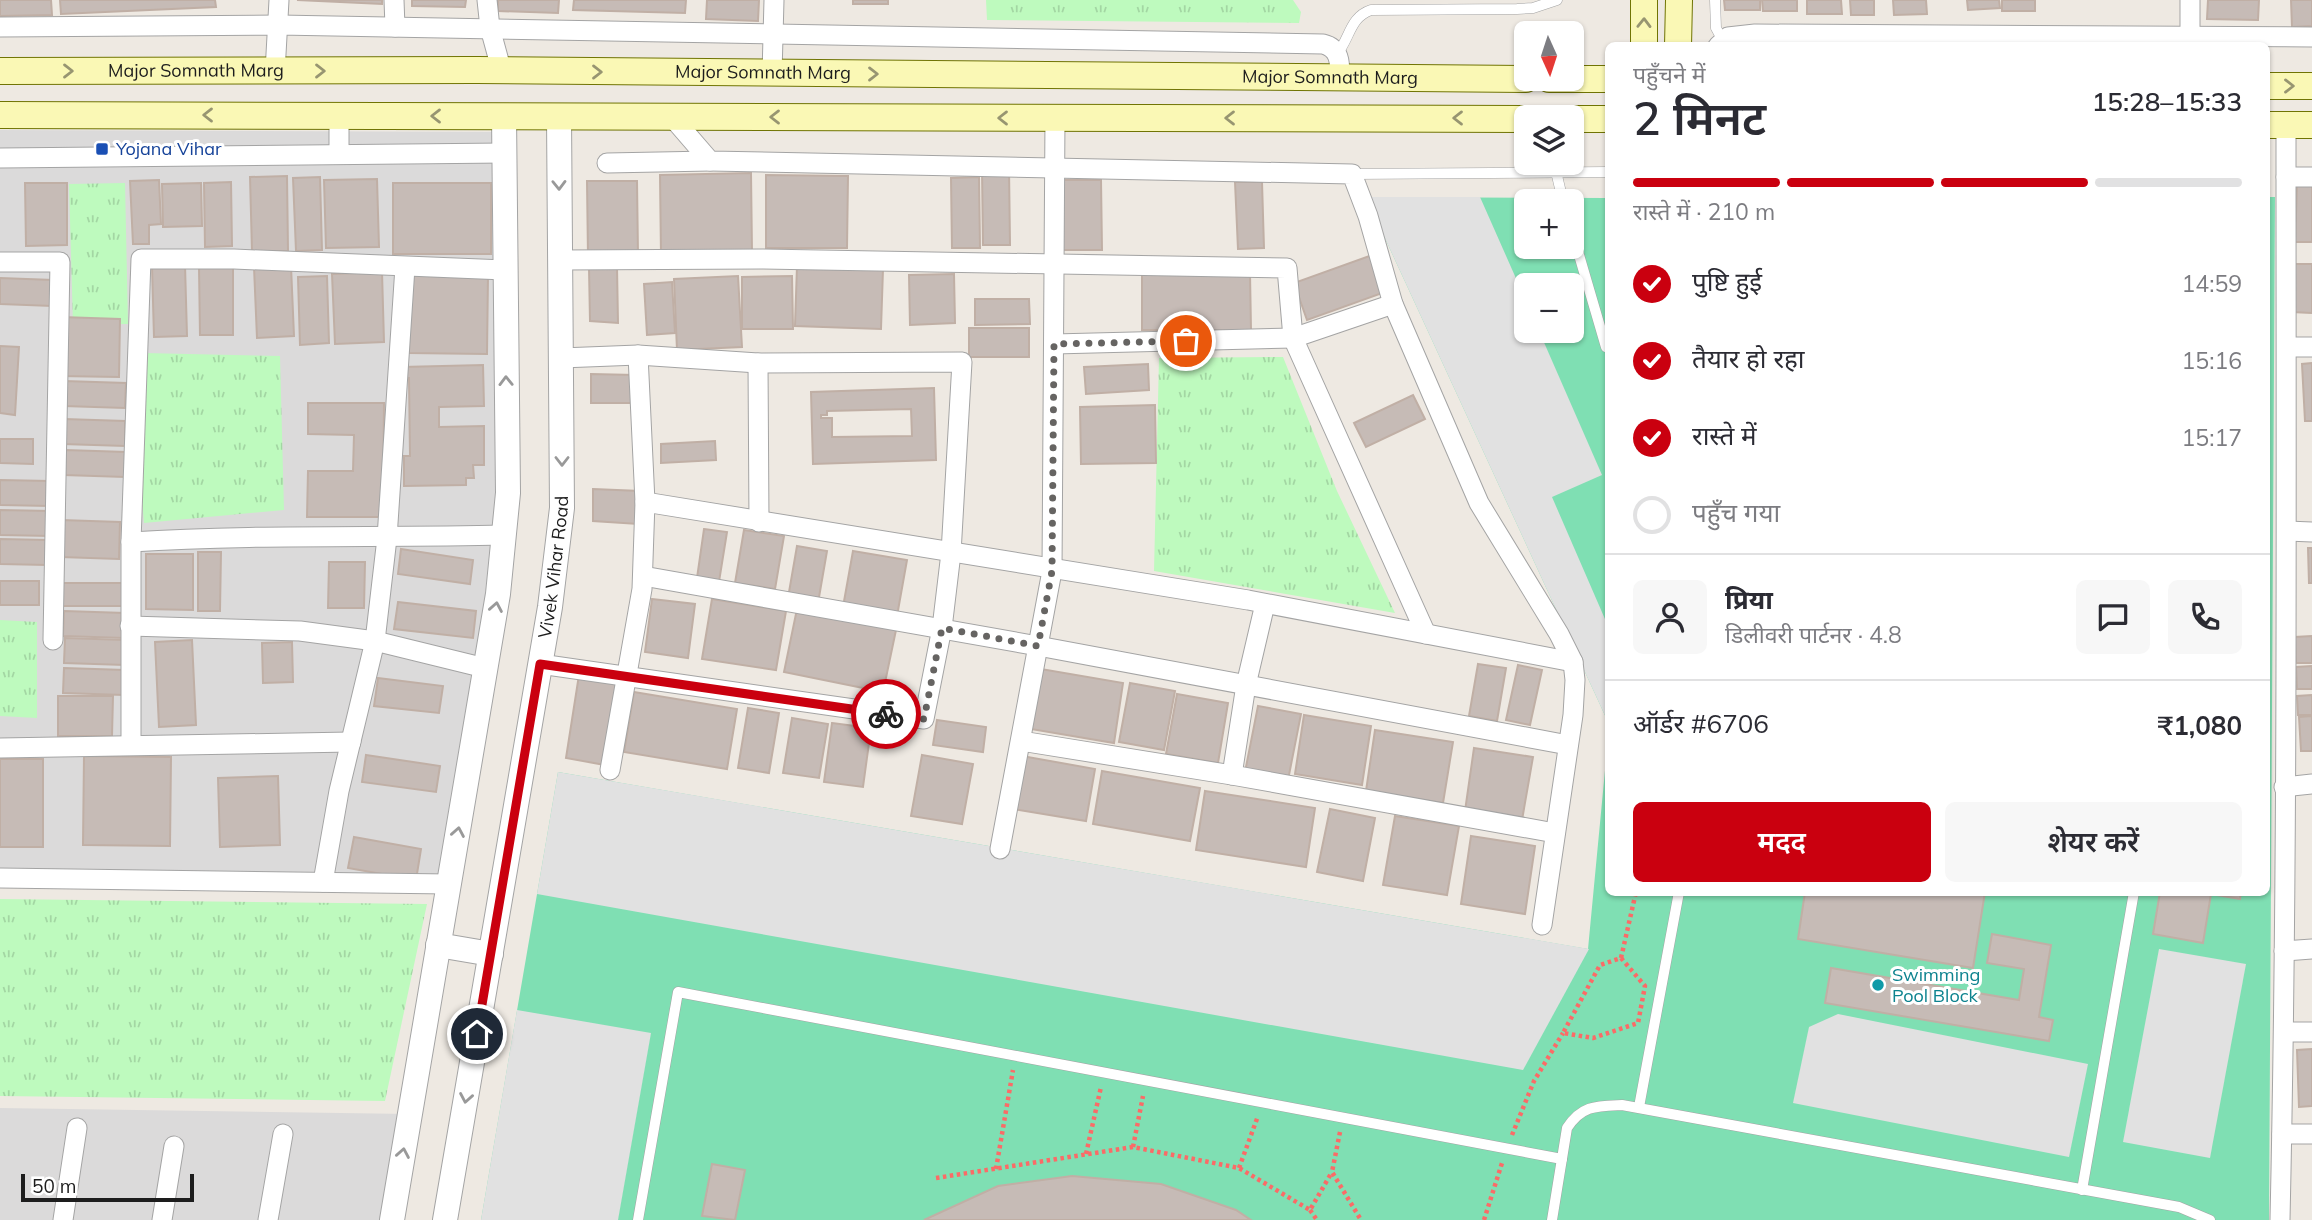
<!DOCTYPE html>
<html lang="hi">
<meta charset="utf-8">
<style>
:root{--surface:#fff;--page:#f7f7f7;--text:#2b2b33;--muted:#7c7c81;--line:#e1e1e2;--accent:#ca000f}
body{margin:0;font-family:Mulish,"Noto Sans Devanagari",sans-serif;background:var(--page);color:var(--text);height:100vh;display:flex;flex-direction:column;font-size:26px;white-space:nowrap}
*{box-sizing:border-box;margin:0}
p{font-size:23px;color:var(--muted)}
.icon{flex:none;width:38px;height:38px;fill:none;stroke:currentColor;stroke-width:2;stroke-linecap:round;stroke-linejoin:round}
.map{position:relative;flex:1;overflow:hidden}
.sheet{position:absolute;left:1605px;top:42px;width:665px;height:854px;display:flex;flex-direction:column;background:var(--surface);border-radius:10px;box-shadow:0 2px 5px #0004}
.sheet>*{flex:none}
.needle{width:46px;rotate:177deg}
.fabs{position:absolute;left:1514px;top:21px;display:grid;gap:14px}
.fabs a{display:grid;place-items:center;width:70px;height:70px;border-radius:10px;background:var(--surface);box-shadow:0 2px 5px #0004;font-size:35px}
.scale{position:absolute;left:21px;bottom:18px;width:173px;box-sizing:border-box;padding-left:7px;border:4px solid #1d1d1d;border-top:0;font-size:19px;line-height:24px;white-space:nowrap;color:#1d1d1d;-webkit-text-stroke:5px #fff;paint-order:stroke}
.pin{position:absolute;display:grid;place-items:center;width:60px;height:60px;color:#fff;margin:-30px;border:4px solid #fff;border-radius:50%;box-shadow:0 2px 7px #0007}
.courier{position:absolute;display:grid;place-items:center;width:70px;height:70px;margin:-35px;border:5px solid #ca000f;border-radius:50%;background:#fff;color:#222;box-shadow:0 2px 9px #0007}
.head em{font-style:normal;font-weight:600}
.head div{display:flex;flex-direction:column-reverse}
.head{display:flex;align-items:center;justify-content:space-between;height:119px;padding:0 28px}
h1{font-size:46px;font-weight:600;line-height:52px}
.bar{display:grid;grid-template-columns:repeat(4,1fr);gap:10px 7px;align-content:center;height:84px;padding:0 28px}
.bar i{height:9px;border-radius:5px;background:var(--line)}
.bar .active{background:var(--accent)}
.bar p{grid-column:span 4}
.line{display:flex;align-items:center;gap:18px;padding:0 28px;border-top:2px solid var(--line)}
.line div{flex:1}
.round{display:grid;place-items:center;flex:none;width:74px;height:74px;border-radius:10px;background:var(--page)}
ol{padding:0 28px;list-style:none}
li{display:flex;align-items:center;gap:21px;height:77px}
li p{margin-inline-start:auto}
li .icon{padding:7px;border-radius:50%;background:var(--accent);color:#fff;stroke-width:4}
li:last-child{color:var(--muted)}
li i{width:38px;height:38px;border:4px solid var(--line);border-radius:50%}
.action{display:flex;gap:14px;margin-top:auto;padding:14px 28px}
.action a{flex:1;height:80px;border-radius:10px;background:var(--accent);color:#fff;font-size:28px;font-weight:600;line-height:80px;text-align:center}
.action a+a{background:var(--page);color:var(--text)}
.map>svg:first-child{display:block}
</style>
<div class="map">
<svg width="2312" height="1220" viewBox="0 0 2312 1220">
<defs>
<pattern id="park-tufts" width="24" height="20" patternUnits="userSpaceOnUse" patternTransform="scale(1.75)"><rect width="24" height="20" fill="#befabe"/><path d="M3 7l-1-3M5 7V3M7 7l1-3M15 17l-1-3M17 17v-4M19 17l1-3" fill="none" stroke="#a3d6a3"/></pattern>
</defs>
<rect width="100%" height="100%" fill="#eee9e2"/>
<g fill="#dbdada">
<polygon points="0,130 502,132 508,493 449,884 0,878"/>
<polygon points="0,1108 410,1114 390,1220 0,1220"/>
</g>
<g fill="url(#park-tufts)">
<polygon points="986,0 1293,0 1301,12 1299,23 987,20"/>
<polygon points="125,183 128,324 73,325 69,184"/>
<polygon points="143,353 280,356 284,510 144,523 141,489"/>
<polygon points="1283,357 1337,491 1395,613 1154,571 1159,358"/>
<polygon points="0,620 37,622 37,718 0,716"/>
<polygon points="0,899 427,904 385,1101 0,1096"/>
</g>
<g fill="#7fdfb3" fill-rule="evenodd">
<path d="M1366 197 1608 198V722ZM1526 201H1572V247H1526ZM1526 285H1572V331H1526Z"/>
<polygon points="2266,197 2275,197 2269,1220 481,1220 558,772 1588,949 1608,739 1608,892 2266,892"/>
</g>
<g fill="#e1e1e1">
<polygon points="1366,197 1480,197 1526,301 1526,331 1539,331 1602,475 1552,497 1608,626 1608,722"/>
<polygon points="558,772 1589,949 1523,1070 537,894"/>
<polygon points="2159,949 2246,964 2210,1158 2123,1142"/>
<polygon points="517,1010 651,1033 618,1220 481,1220"/>
<polygon points="1838,1014 2088,1064 2069,1157 1793,1103 1809,1027"/>
</g>
<g fill="#c6bbb6" stroke="#c0afa5" stroke-width="2" fill-rule="evenodd">
<polygon points="0,0 51,0 52,15 0,16"/>
<polygon points="60,0 215,0 216,7 61,14"/>
<polygon points="297,0 382,0 382,4"/>
<polygon points="412,0 466,0 465,7 412,6"/>
<polygon points="498,0 559,0 558,13 498,11"/>
<polygon points="574,0 686,0 685,13 573,10"/>
<polygon points="707,0 759,0 758,21 706,19"/>
<rect x="853" y="0" width="35" height="4"/>
<polygon points="1724,0 1760,0 1760,10 1725,10"/>
<polygon points="1762,0 1797,0 1797,11 1763,11"/>
<polygon points="1807,0 1841,0 1842,14 1807,14"/>
<polygon points="1850,0 1874,0 1874,15 1851,15"/>
<polygon points="1893,0 1926,0 1927,14 1894,15"/>
<polygon points="1967,0 1999,0 2000,8 1968,10"/>
<rect x="2002" y="0" width="33" height="11"/>
<polygon points="2208,0 2259,0 2258,20 2207,19"/>
<polygon points="2291,0 2312,0 2312,26 2292,27"/>
<polygon points="1009,168 1010,245 983,245 982,169"/>
<polygon points="751,173 752,253 661,255 660,175"/>
<polygon points="766,175 848,176 847,248 766,248"/>
<polygon points="287,176 288,251 252,251 250,177"/>
<polygon points="320,177 322,250 296,251 293,178"/>
<polygon points="979,177 980,248 952,248 951,178"/>
<polygon points="377,179 379,247 326,248 324,180"/>
<polygon points="159,180 161,224 149,225 149,244 133,244 130,181"/>
<polygon points="1063,180 1101,180 1102,250 1063,250"/>
<polygon points="587,181 637,181 638,255 588,257"/>
<polygon points="231,182 232,246 205,247 204,183"/>
<polygon points="1235,182 1262,182 1264,248 1238,249"/>
<polygon points="25,183 67,183 67,245 26,246"/>
<polygon points="201,183 202,226 163,227 162,184"/>
<rect x="393" y="183" width="98" height="71"/>
<polygon points="2297,185 2312,186 2312,242 2295,242"/>
<polygon points="1375,254 1388,291 1307,320 1294,283"/>
<polygon points="2295,264 2312,264 2312,313 2292,312"/>
<polygon points="185,265 187,336 154,337 152,266"/>
<polygon points="291,266 294,336 257,338 254,267"/>
<polygon points="797,266 883,269 881,329 795,326"/>
<polygon points="199,267 233,267 233,335 200,335"/>
<polygon points="617,267 618,323 590,321 589,268"/>
<polygon points="382,272 384,342 335,344 332,274"/>
<polygon points="1142,273 1250,273 1251,330 1142,330"/>
<polygon points="410,274 488,275 487,354 409,353"/>
<polygon points="954,274 955,323 910,325 909,275"/>
<polygon points="327,276 329,343 300,345 298,277"/>
<polygon points="738,276 742,347 677,350 674,279"/>
<polygon points="792,276 793,329 742,329 742,277"/>
<polygon points="0,278 53,280 52,306 0,304"/>
<polygon points="672,282 675,333 647,335 644,284"/>
<polygon points="975,299 1029,299 1030,324 975,325"/>
<polygon points="61,317 120,319 119,377 59,376"/>
<rect x="969" y="328" width="60" height="29"/>
<polygon points="0,346 19,347 15,415 0,413"/>
<polygon points="2312,363 2312,421 2305,421 2302,364"/>
<polygon points="1148,364 1149,390 1086,394 1084,367"/>
<polygon points="483,365 484,406 439,407 439,427 484,426 484,465 473,465 474,478 466,478 466,485 404,486 404,456 410,456 409,378 402,378 402,367"/>
<polygon points="591,374 635,375 635,403 591,403"/>
<polygon points="64,381 126,383 125,408 64,406"/>
<path d="M934 388 936 460 813 464 811 392ZM911 409 912 436 832 437V418H821V415H827V411Z"/>
<polygon points="1413,395 1425,419 1366,447 1354,423"/>
<polygon points="308,403 384,403 383,517 307,517 308,471 353,471 354,435 308,434"/>
<polygon points="1155,405 1156,463 1081,464 1080,407"/>
<polygon points="64,419 125,421 125,446 63,444"/>
<polygon points="0,439 33,439 33,464 0,463"/>
<polygon points="715,441 716,460 661,463 661,444"/>
<polygon points="65,450 126,452 125,477 64,475"/>
<polygon points="0,480 49,481 49,506 0,505"/>
<polygon points="593,489 640,491 638,524 593,521"/>
<polygon points="0,510 51,511 50,536 0,535"/>
<polygon points="61,520 120,522 119,559 61,557"/>
<polygon points="704,529 727,532 718,588 696,585"/>
<polygon points="744,530 784,536 775,589 735,583"/>
<polygon points="0,539 48,540 47,565 0,564"/>
<polygon points="797,546 827,551 818,603 788,598"/>
<polygon points="2308,548 2312,548 2312,583 2309,583"/>
<polygon points="401,549 473,560 470,584 398,574"/>
<polygon points="853,551 907,560 897,616 843,607"/>
<polygon points="198,552 221,552 220,611 198,611"/>
<polygon points="146,554 193,554 193,610 146,609"/>
<polygon points="329,562 365,562 364,608 328,608"/>
<rect x="0" y="581" width="39" height="24"/>
<rect x="63" y="583" width="61" height="23"/>
<polygon points="652,599 695,604 688,658 645,652"/>
<polygon points="712,599 786,611 776,670 702,659"/>
<polygon points="398,602 476,611 473,638 394,629"/>
<polygon points="797,609 896,630 883,692 784,672"/>
<polygon points="64,611 125,613 124,638 63,636"/>
<polygon points="2312,636 2312,663 2296,663 2295,637"/>
<polygon points="65,638 126,640 125,665 64,663"/>
<polygon points="192,640 196,725 159,727 155,642"/>
<polygon points="292,642 293,682 263,683 262,643"/>
<polygon points="1478,664 1506,668 1497,721 1469,716"/>
<polygon points="1518,665 1542,670 1530,725 1506,720"/>
<polygon points="2312,666 2312,689 2297,689 2296,667"/>
<polygon points="64,668 125,670 124,695 63,693"/>
<polygon points="1035,668 1123,683 1114,743 1025,728"/>
<polygon points="579,675 618,681 605,765 566,758"/>
<polygon points="378,678 443,686 439,713 374,706"/>
<polygon points="1130,683 1175,691 1164,750 1119,742"/>
<polygon points="634,692 737,709 727,769 624,752"/>
<polygon points="1177,694 1228,703 1218,763 1166,754"/>
<polygon points="2312,695 2312,715 2298,715 2297,696"/>
<polygon points="58,696 113,696 112,736 58,736"/>
<polygon points="1258,706 1301,714 1288,780 1245,772"/>
<polygon points="748,708 779,713 769,773 738,768"/>
<polygon points="1304,715 1371,726 1362,785 1295,774"/>
<polygon points="2312,716 2312,751 2301,751 2299,717"/>
<polygon points="792,718 828,724 819,778 783,773"/>
<polygon points="937,720 986,727 983,752 933,745"/>
<polygon points="832,723 871,728 863,787 824,782"/>
<polygon points="1375,730 1453,742 1443,803 1366,791"/>
<polygon points="1474,748 1533,757 1522,820 1465,811"/>
<polygon points="366,755 440,766 436,792 362,782"/>
<polygon points="922,755 973,764 962,824 911,816"/>
<polygon points="84,756 171,757 170,846 83,845"/>
<polygon points="1022,756 1095,769 1086,821 1013,809"/>
<rect x="0" y="759" width="43" height="88"/>
<polygon points="1102,771 1200,788 1190,841 1093,824"/>
<polygon points="278,776 280,845 220,847 218,778"/>
<polygon points="1205,791 1315,808 1306,867 1196,850"/>
<polygon points="1330,809 1375,818 1363,881 1317,872"/>
<polygon points="1395,816 1459,826 1447,895 1383,885"/>
<polygon points="1471,836 1535,846 1525,914 1461,904"/>
<polygon points="354,837 421,849 416,880 348,868"/>
<polygon points="1805,892 1985,892 1973,968 1798,939"/>
<polygon points="2160,892 2241,892 2240,899 2211,894 2203,943 2153,934"/>
<polygon points="1992,934 2051,945 2039,1017 2053,1020 2049,1041 1825,1003 1831,968 2019,1000 2024,969 1987,963"/>
<polygon points="2312,1049 2312,1106 2299,1107 2297,1050"/>
<polygon points="712,1164 745,1170 735,1220 702,1216"/>
<polygon points="1072,1176 1161,1184 1236,1210 1251,1220 924,1220 998,1186"/>
</g>
<g fill="none" stroke-linecap="round" stroke-linejoin="round">
<g stroke="#a4a4a4" stroke-width="11">
<g id="service">
<polyline points="1715,0 1716,28 1723,41"/>
<path d="M1337 54C1350 38 1350 17 1371 10L1517 9 1533 8 1557 0"/>
<polyline points="1554,163 1563,201"/>
<polyline points="1352,174 1608,172"/>
<polyline points="1572,231 1606,347"/>
<polyline points="1639,1107 1679,892"/>
<polyline points="2082,1190 2134,892"/>
<polyline points="638,1220 678,992 1562,1159"/>
<path d="M1552 1220 1567 1128C1582 1105 1597 1106 1622 1105L2179 1207 2210 1220"/>
</g>
</g>
<g stroke="#a4a4a4" stroke-width="21">
<g id="minor">
<polyline points="394,0 395,27"/>
<polyline points="487,0 490,28 502,72"/>
<path d="M0 27 279 25 1323 44C1340 48 1340 63 1340 77"/>
<polyline points="1718,46 1728,37 1755,34 2312,37"/>
<polyline points="2190,46 2190,0"/>
<polyline points="275,72 279,0"/>
<polyline points="772,74 774,0"/>
<polyline points="339,116 339,154"/>
<polyline points="672,117 710,161 1352,174 1368,216 1393,304 1479,503 1559,634 1573,662 1575,680 1573,715 1542,925"/>
<polyline points="0,158 505,153"/>
<polyline points="607,163 710,161"/>
<polyline points="2286,177 2312,177"/>
<polyline points="560,260 763,259 1287,268 1293,338 1426,634"/>
<polyline points="0,262 60,262 53,640"/>
<polyline points="1054,344 1293,338 1393,304"/>
<polyline points="2288,347 2312,347"/>
<polyline points="758,363 759,522"/>
<polyline points="645,502 1248,600 1573,662"/>
<polyline points="2287,531 2312,532"/>
<path d="M131 542C255 534 380 538 504 535"/>
<polyline points="643,576 1038,646 1568,745"/>
<polyline points="130,626 300,631 375,641 485,668"/>
<polyline points="540,664 924,719 942,628 951,553 962,362 758,363 638,355 561,358"/>
<polyline points="1021,741 1232,775 1555,833"/>
<polyline points="131,745 131,542 141,259 234,259 505,270"/>
<polyline points="0,748 351,742"/>
<polyline points="610,770 642,589 645,502 638,355"/>
<polyline points="1232,775 1246,685 1265,604"/>
<polyline points="2284,787 2312,784"/>
<polyline points="1000,849 1052,571 1055,118"/>
<polyline points="0,878 449,884"/>
<polyline points="323,882 339,791 375,641 387,538 405,267"/>
<polyline points="2284,951 2312,949"/>
<polyline points="2284,1032 2312,1032"/>
<polyline points="2282,1134 2312,1134"/>
<polyline points="63,1220 77,1128"/>
<polyline points="162,1220 174,1146"/>
<polyline points="268,1220 283,1134"/>
<path d="M2280 1220C2288 855 2286 490 2286 125"/>
</g>
</g>
<g stroke="#a4a4a4" stroke-width="26">
<g id="tertiary">
<polyline points="438,945 491,954"/>
<polyline points="392,1220 498,594 508,493 504,116"/>
<path id="s1" d="M445 1220 550 607 562 508 559 117"/>
</g>
</g>
<g stroke="#707404" stroke-width="28">
<g id="secondary">
<polyline points="1644,46 1644,0"/>
<polyline points="1678,46 1679,0"/>
<path id="s2" d="M0 71 476 70 1526 79"/>
<polyline points="1549,79 1608,79"/>
<polyline points="2266,86 2312,86"/>
<polyline points="0,115 1526,119"/>
<polyline points="1572,119 1608,119"/>
<polyline points="2266,125 2312,125"/>
</g>
</g>
<g stroke="#fb6b67" stroke-width="4.5" stroke-dasharray="3.5 3.5" stroke-linecap="butt">
<polygon points="1621,958 1645,986 1638,1023 1593,1038 1563,1033 1600,965"/>
<polyline points="1621,958 1636,892"/>
<polyline points="1340,1132 1332,1172 1361,1220"/>
<polyline points="1512,1135 1534,1081 1563,1033"/>
<polyline points="1133,1147 1143,1096"/>
<polyline points="1086,1154 1101,1087"/>
<polyline points="1239,1168 1258,1116"/>
<polyline points="996,1169 1013,1070"/>
<polyline points="936,1178 1133,1147 1239,1168 1310,1210 1332,1172"/>
<polyline points="1310,1210 1317,1220"/>
<polyline points="1484,1220 1502,1163"/>
</g>
<use href="#service" stroke="#fff" stroke-width="10"/>
<use href="#minor" stroke="#fff" stroke-width="19"/>
<use href="#tertiary" stroke="#fff" stroke-width="24"/>
<use href="#secondary" stroke="#faf8b5" stroke-width="26"/>
</g>
<defs><path id="oneway-chevron" d="M-2-3.5L2.5 0L-2 3.5" fill="none" stroke-width="1.6" stroke-linecap="round" stroke-linejoin="round" transform="scale(1.75)"/></defs>
<g stroke="#979571">
<use href="#oneway-chevron" transform="translate(1644 23) rotate(-89)"/>
<use href="#oneway-chevron" transform="translate(68 71)"/>
<use href="#oneway-chevron" transform="translate(320 71)"/>
<use href="#oneway-chevron" transform="translate(597 72)"/>
<use href="#oneway-chevron" transform="translate(873 74)"/>
<use href="#oneway-chevron" transform="translate(2289 86)"/>
<use href="#oneway-chevron" transform="translate(208 115) rotate(-180)"/>
<use href="#oneway-chevron" transform="translate(436 116) rotate(-180)"/>
<use href="#oneway-chevron" transform="translate(775 117) rotate(-180)"/>
<use href="#oneway-chevron" transform="translate(1003 118) rotate(-180)"/>
<use href="#oneway-chevron" transform="translate(1230 118) rotate(-180)"/>
<use href="#oneway-chevron" transform="translate(1458 118) rotate(-180)"/>
</g>
<g stroke="#999">
<use href="#oneway-chevron" transform="translate(559 185) rotate(89)"/>
<use href="#oneway-chevron" transform="translate(506 381) rotate(-91)"/>
<use href="#oneway-chevron" transform="translate(562 461) rotate(90)"/>
<use href="#oneway-chevron" transform="translate(496 607) rotate(-80)"/>
<use href="#oneway-chevron" transform="translate(458 832) rotate(-80)"/>
<use href="#oneway-chevron" transform="translate(466 1098) rotate(100)"/>
<use href="#oneway-chevron" transform="translate(403 1153) rotate(-80)"/>
</g>
<g fill="none" stroke-linecap="round" stroke-linejoin="round">
<polyline stroke="#666462" stroke-width="7" stroke-dasharray="0 12.6" points="886,714 924,719 942,628 1038,646 1052,571 1054,344 1186,341"/>
<polyline stroke="#ca000f" stroke-width="9" points="477,1034 540,664 886,714"/>
</g>
<rect fill="#1a4fb4" stroke="#fff" stroke-width="2.5" x="95" y="142" width="14" height="14" rx="3.5"/>
<circle fill="#0f9aa8" stroke="#fff" stroke-width="2.5" cx="1878" cy="985" r="7"/>
<g text-anchor="middle" stroke-width="6" stroke-linejoin="round" paint-order="stroke">
<g font-size="18" fill="#1d1d1d" stroke="#fff">
<text dy="6" stroke="none"><textPath href="#s2" startOffset="196">Major Somnath Marg</textPath></text>
<text dy="6" stroke="none"><textPath href="#s2" startOffset="763">Major Somnath Marg</textPath></text>
<text dy="6" stroke="none"><textPath href="#s2" startOffset="1330">Major Somnath Marg</textPath></text>
<text dy="6" stroke="none"><textPath href="#s1" startOffset="662">Vivek Vihar Road</textPath></text>
</g>
<g font-size="18" fill="#164399" stroke="#fff" text-anchor="start">
<text x="116" y="155">Yojana Vihar</text>
</g>
<g font-size="18" fill="#0d838f" stroke="#fff" text-anchor="start">
<text x="1892" y="981">Swimming<tspan x="1892" dy="21">Pool Block</tspan></text>
</g>
</g>
</svg>
<div class="fabs">
<a><svg class="needle" viewBox="-14 -14 28 28"><path d="M0-13l5 13h-10z" fill="#e53935"/><path d="M0 13l5-13h-10z" fill="#7c7c81"/></svg></a>
<a><svg class="icon" aria-label="layers" viewBox="0 0 24 24"><path d="M12 4l9 5-9 5-9-5zM3 14l9 5 9-5"/></svg></a>
<a>+</a>
<a>−</a>
</div>
<div class="scale">50 m</div>
<div class="pin" style="left:1186px;top:341px;background:#ea580c"><svg class="icon" aria-label="bag" viewBox="0 0 24 24"><path d="M5 8h14l-1 12H6zM9 8a3 3 0 0 1 6 0"/></svg></div>
<div class="pin" style="left:477px;top:1034px;background:#1f2937"><svg class="icon" aria-label="home" viewBox="0 0 24 24"><path d="M3 11l9-7 9 7M6 9v11h12V9"/></svg></div>
<div class="courier" style="left:886px;top:714px"><svg class="icon" aria-label="bike" viewBox="0 0 24 24"><circle cx="6" cy="16" r="4"/><circle cx="18" cy="16" r="4"/><path d="M6 16l4-8h5l3 8M10 8l3 8H6M13 5h3"/></svg></div>
<section class="sheet">
<div class="head"><div><h1>2 मिनट</h1><p>पहुँचने में</p></div><em>15:28–15:33</em></div>
<div class="bar"><i class="active"></i><i class="active"></i><i class="active"></i><i></i><p>रास्ते में · 210 m</p></div>
<ol>
<li><svg class="icon" aria-label="check" viewBox="0 0 24 24"><path d="M5 12l5 5 9-10"/></svg>पुष्टि हुई<p>14:59</p></li>
<li><svg class="icon" aria-label="check" viewBox="0 0 24 24"><path d="M5 12l5 5 9-10"/></svg>तैयार हो रहा<p>15:16</p></li>
<li><svg class="icon" aria-label="check" viewBox="0 0 24 24"><path d="M5 12l5 5 9-10"/></svg>रास्ते में<p>15:17</p></li>
<li><i></i>पहुँच गया</li>
</ol>
<div class="line" style="height:126px"><a class="round"><svg class="icon" aria-label="person" viewBox="0 0 24 24"><circle cx="12" cy="8" r="4"/><path d="M4 21q1-7 8-7t8 7"/></svg></a><div><b>प्रिया</b><p>डिलीवरी पार्टनर · 4.8</p></div><a class="round"><svg class="icon" aria-label="chat" viewBox="0 0 24 24"><path d="M4 5h16v11H9l-5 4z"/></svg></a><a class="round"><svg class="icon" aria-label="phone" viewBox="0 0 24 24"><path d="M5 4h4l2 5-3 2q2 4 5 5l2-3 5 2v4C11 20 4 13 5 4z"/></svg></a></div>
<div class="line" style="height:91px"><div>ऑर्डर #6706</div><b>₹1,080</b></div>
<div class="action"><a>मदद</a><a>शेयर करें</a></div>
</section>
</div>
